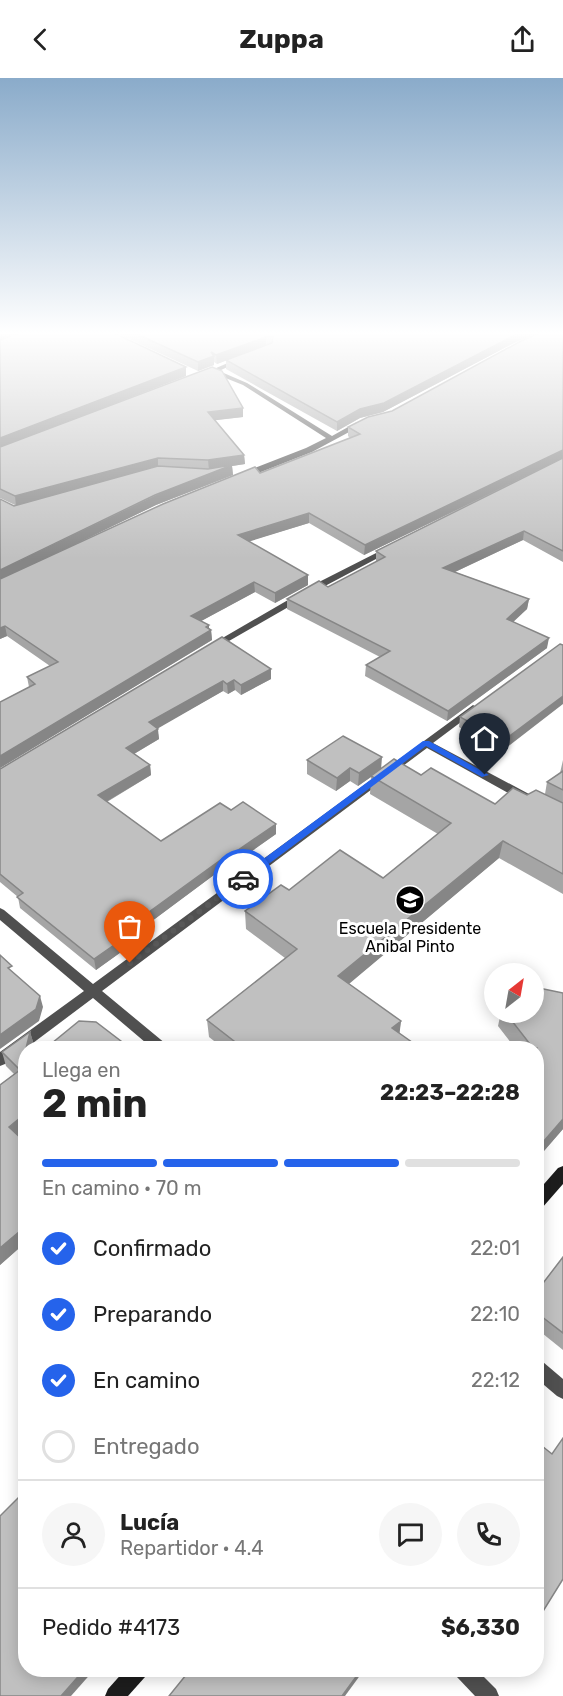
<!DOCTYPE html>
<html lang="es">
<meta charset="utf-8">
<style>
:root{--surface:#fff;--page:#f6f6f6;--text:#222;--muted:#767676;--line:#e0e0e0;--accent:#2563eb}
body{margin:0;font-family:Rubik,sans-serif;background:var(--page);color:var(--text);height:100vh;display:flex;flex-direction:column;font-size:22px;white-space:nowrap}
*{box-sizing:border-box;margin:0}
p{font-size:20px;color:var(--muted)}
.icon{flex:none;width:33px;height:33px;fill:none;stroke:currentColor;stroke-width:2;stroke-linecap:round;stroke-linejoin:round}
.map{position:relative;flex:1;overflow:hidden}
.sheet{position:absolute;left:18px;top:963px;width:526px;height:636px;display:flex;flex-direction:column;background:var(--surface);border-radius:24px;box-shadow:0 3px 15px #0003}
.sheet>*{flex:none}
.needle{width:39px;rotate:31deg}
.buttons{position:absolute;left:484px;top:885px;display:grid;gap:12px}
.buttons a{display:grid;place-items:center;width:60px;height:60px;border-radius:50%;background:var(--surface);box-shadow:0 3px 15px #0003;font-size:30px}
.pin{position:absolute;display:grid;place-items:center;width:51px;height:51px;color:#fff;margin:-62px -26px;border-radius:50% 50% 50% 0;rotate:-45deg;box-shadow:0 0 6px #0007}
.pin .icon{rotate:45deg}
.courier{position:absolute;display:grid;place-items:center;width:60px;height:60px;margin:-30px;border:4px solid #2563eb;border-radius:50%;background:#fff;color:#222;box-shadow:0 2px 8px #0007}
.head em{font-style:normal;font-weight:700}
.head div{display:flex;flex-direction:column-reverse}
.head{display:flex;align-items:center;justify-content:space-between;height:102px;padding:0 24px}
h1{font-size:39px;font-weight:700;line-height:45px}
.bar{display:grid;grid-template-columns:repeat(4,1fr);gap:9px 6px;align-content:center;height:72px;padding:0 24px}
.bar i{height:8px;border-radius:4px;background:var(--line)}
.bar .current{background:var(--accent)}
.bar p{grid-column:span 4}
.line{display:flex;align-items:center;gap:15px;padding:0 24px;border-top:2px solid var(--line)}
.line div{flex:1}
.round{display:grid;place-items:center;flex:none;width:63px;height:63px;border-radius:32px;background:var(--page)}
ol{padding:0 24px;list-style:none}
li{display:flex;align-items:center;gap:18px;height:66px}
li p{margin-inline-start:auto}
li .icon{padding:6px;border-radius:50%;background:var(--accent);color:#fff;stroke-width:4}
li:last-child{color:var(--muted)}
li i{width:33px;height:33px;border:3px solid var(--line);border-radius:50%}
header{display:flex;justify-content:space-between;align-items:center;height:78px;padding:0 24px;background:var(--surface);font-size:27px;font-weight:700}
.map>svg:first-child{display:block}
</style>
<header><svg class="icon" aria-label="back" viewBox="0 0 24 24"><path d="M15 5l-7 7 7 7"/></svg>Zuppa<svg class="icon" aria-label="share" viewBox="0 0 24 24"><path d="M12 15V3M7 8l5-5 5 5M5 13v7h14v-7"/></svg></header>
<div class="map">
<svg width="563" height="1618" viewBox="0 0 563 1618">
<rect width="100%" height="100%" fill="#fff"/>
<g fill="none" stroke-linecap="round" stroke-linejoin="round">
<polygon fill="#505050" fill-rule="evenodd" points="454,1592 477,1592 496,1611 499,1618 475,1618 457,1599"/>
<g fill="#505050" fill-rule="evenodd">
<polygon points="237,281 242,282 219,293 247,305 332,358 357,344 364,346 312,374 248,399 242,399 242,395 306,370 326,360 243,307 213,295 203,299 200,297"/>
<polygon points="386,470 393,472 325,508 215,571 212,572 207,569 319,504"/>
<polygon points="473,627 478,630 477,632 433,665 529,716 531,719 529,722 521,722 427,670 102,913 166,966 168,970 152,970 93,920 5,986 0,988 0,974 84,913 0,842 0,830 4,832 93,906"/>
<polygon points="537,1282 543,1284 563,1301 563,1321 557,1318 537,1301"/>
</g>
<g fill="#1d1d1d" fill-rule="evenodd">
<polygon points="563,1088 563,1106 542,1130 537,1132 537,1114 558,1090"/>
<polygon points="125,1592 148,1592 145,1599 128,1618 105,1618 108,1611"/>
</g>
</g>
<g fill="#a5a5a5">
<polygon points="0,254 186,289 186,298 121,323 243,339 215,342 244,377 245,386 232,388 233,397 156,427 77,465 350,360 348,358 348,349 392,333 563,254 563,484 523,462 455,494 529,521 527,531 513,543 547,570 447,643 365,598 366,587 380,579 287,531 287,521 328,509 376,484 376,473 540,392 364,477 309,445 249,463 308,507 275,525 255,514 201,543 211,552 212,562 0,690 0,624 29,609 27,599 50,588 7,558 0,561 14,428 15,427 0,420"/>
<polygon points="114,254 539,254 514,265 383,334 360,340 337,353 226,291 226,282 253,272 217,286 214,284 214,287 198,293"/>
<polygon points="222,559 271,601 241,617 235,612 228,616 223,613 157,650 159,661 134,676 150,687 151,697 107,724 161,763 231,732 276,756 228,790 226,788 148,846 149,854 96,892 20,830 18,819 0,804 0,691"/>
<polygon points="563,567 493,680 463,663 464,652 459,649 460,639"/>
<polygon points="307,682 421,697 495,726 527,717 545,716 547,704 560,695 563,682 563,816 499,780 348,906 401,943 399,955 415,970 223,970 209,959 207,942 285,880 246,851 245,833 289,812 383,800 438,756 370,716 371,699 358,708 350,703 336,713 307,696"/>
<polygon points="501,934 534,934 563,1051 537,1081 537,970 515,970 498,948"/>
<polygon points="30,954 34,967 26,970 18,1058 26,1164 0,1187 0,1007 14,996 6,988 2,974"/>
<polygon points="563,1179 563,1272 537,1251 537,1213"/>
<polygon points="537,1364 542,1535 537,1541"/>
</g>
<g fill="#868686">
<polygon points="2,254 24,254 0,264 0,255"/>
<polygon points="521,254 539,254 514,265 383,334 360,340 337,353 337,344 360,331"/>
<polygon points="266,259 266,267 217,286 216,277"/>
<polygon points="214,278 214,287 198,293 198,284"/>
<polygon points="186,289 186,298 0,370 0,360"/>
<polygon points="243,330 243,339 209,343 208,334"/>
<polygon points="563,372 563,380 364,477 365,467"/>
<polygon points="244,377 245,386 232,388 233,397 156,427 0,503 0,492 209,392 208,382"/>
<polygon points="158,380 158,389 16,428 15,418"/>
<polygon points="309,435 309,445 238,467 238,457"/>
<polygon points="524,453 523,462 442,500 443,490"/>
<polygon points="308,497 308,507 275,525 275,515"/>
<polygon points="254,504 255,514 192,548 191,538"/>
<polygon points="529,521 527,531 506,551 507,541"/>
<polygon points="209,547 209,554 211,552 212,562 0,690 0,678"/>
<polygon points="5,548 7,558 0,561 0,550"/>
<polygon points="549,560 547,570 447,643 448,633"/>
<polygon points="271,591 271,601 241,617 241,607"/>
<polygon points="234,602 235,612 228,616 227,606"/>
<polygon points="223,603 223,613 150,655 149,644"/>
<polygon points="563,618 563,626 493,680 495,669"/>
<polygon points="158,651 159,661 127,680 126,670"/>
<polygon points="382,679 381,692 358,708 359,695"/>
<polygon points="150,687 151,697 99,728 98,717"/>
<polygon points="350,690 350,703 336,713 337,700"/>
<polygon points="276,746 276,756 228,790 228,779"/>
<polygon points="503,763 499,780 337,916 338,898"/>
<polygon points="226,778 226,788 148,846 149,854 96,892 94,881 142,839"/>
<polygon points="40,918 43,929 39,943 0,971 0,957"/>
<polygon points="401,943 399,960 392,950"/>
<polygon points="30,954 34,967 33,970 26,970"/>
<polygon points="26,973 26,1002 21,991"/>
<polygon points="26,1035 26,1051 13,1062 9,1049"/>
<polygon points="563,1041 563,1051 537,1081 537,1071"/>
<polygon points="26,1148 26,1164 0,1187 0,1170"/>
<polygon points="84,1592 94,1592 71,1618 61,1618"/>
<polygon points="361,1592 364,1592 345,1618 342,1618"/>
</g>
<g fill="#c0c0c0" stroke="#868686" stroke-width="1.5">
<polygon points="21,254 112,254 186,289 0,360 0,262"/>
<polygon points="132,254 521,254 384,325 360,331 337,344 226,282 272,265 273,259 266,259 216,277 211,274 214,278 198,284"/>
<polygon points="541,254 563,254 563,372 365,467 309,435 238,457 308,497 275,515 254,504 191,538 209,547 206,549 211,552 0,678 0,624 35,606 27,599 58,584 5,548 0,550 0,501 163,426 255,389 260,395 360,356 348,349 368,339 392,333 521,263"/>
<polygon points="212,289 222,293 243,330 208,334 244,377 208,382 158,380 15,418 0,411 0,369"/>
<polygon points="563,380 563,473 524,453 443,490 529,521 507,541 549,560 448,633 366,587 390,573 287,521 319,503 328,509 385,479 376,473"/>
<polygon points="232,387 155,417 0,492 0,421 14,428 158,388 208,391"/>
<polygon points="222,559 271,591 241,607 234,602 227,606 223,603 149,644 158,651 126,670 150,687 98,717 161,763 220,725 231,732 243,724 276,746 228,779 226,778 142,839 147,844 94,881 17,819 23,815 0,796 0,691"/>
<polygon points="560,566 563,567 563,618 495,669 464,652 473,646 460,639"/>
<polygon points="343,658 382,679 359,695 350,690 337,700 307,682"/>
<polygon points="394,681 421,697 431,690 495,726 513,710 527,717 536,712 563,725 563,796 503,763 338,898 401,943 392,950 416,967 412,970 243,970 207,942 297,871 245,833 281,807 289,812 340,772 383,800 451,745 371,698"/>
<polygon points="563,693 563,712 547,704"/>
<polygon points="0,877 12,888 8,890 40,918 36,931 0,957"/>
<polygon points="534,909 563,915 563,1041 537,1071 537,970 533,970 505,934 534,934"/>
<polygon points="79,943 96,944 130,970 46,970"/>
<polygon points="30,954 21,991 26,987 26,1035 9,1049 26,1065 26,1148 0,1170 0,1007 20,992 2,974"/>
<polygon points="563,1179 563,1255 537,1235 537,1213"/>
<polygon points="563,1360 563,1501 542,1535 537,1531 537,1364 552,1376"/>
<polygon points="26,1412 26,1592 84,1592 61,1618 0,1618 0,1438"/>
<polygon points="190,1592 361,1592 342,1618 169,1618"/>
</g>
<linearGradient id="sky" x2="0" y2="1"><stop stop-color="#8aabca"/><stop offset="0.53" stop-color="#fff"/><stop offset="1" stop-color="#fff" stop-opacity="0"/></linearGradient>
<rect width="563" height="481" fill="url(#sky)"/>
<polygon fill="#2563eb" points="423,663 429,663 489,697 482,699 426,668 246,803 239,803 239,799"/>
<g fill="none" stroke-linecap="round" stroke-linejoin="round">
<polyline stroke="#595959" stroke-width="6" stroke-dasharray="0 10.8" points="130,885 243,801"/>
</g>
<defs>
<g id="school-disc" transform="scale(1.5)"><circle r="9.5" fill="#000" stroke="#fff"/><path d="M0-5L7-2L0 1L-7-2ZM-4 1L0 2.5L4 1V4Q0 6-4 4Z" fill="#fff"/></g>
</defs>
<g fill-rule="evenodd">
<use href="#school-disc" x="410" y="822"/>
</g>
<g text-anchor="middle" stroke-width="6" stroke-linejoin="round" paint-order="stroke">
<g font-size="16" fill="#000" stroke="#fff">
<text x="410" y="856">Escuela Presidente<tspan x="410" dy="18">Anibal Pinto</tspan></text>
</g>
</g>
</svg>
<div class="buttons">
<a><svg class="needle" viewBox="-14 -14 28 28"><path d="M0-13l5 13h-10z" fill="#e53935"/><path d="M0 13l5-13h-10z" fill="#767676"/></svg></a>
</div>
<div class="pin" style="left:130px;top:885px;background:#ea580c"><svg class="icon" aria-label="bag" viewBox="0 0 24 24"><path d="M5 8h14l-1 12H6zM9 8a3 3 0 0 1 6 0"/></svg></div>
<div class="pin" style="left:485px;top:697px;background:#1f2937"><svg class="icon" aria-label="home" viewBox="0 0 24 24"><path d="M3 11l9-7 9 7M6 9v11h12V9"/></svg></div>
<div class="courier" style="left:243px;top:801px"><svg class="icon" aria-label="car" viewBox="0 0 24 24"><path d="M5 17H2v-5l4-1 3-4h7l3 4 3 1v5h-3M9 17h6M6 11h13"/><circle cx="7" cy="17" r="2"/><circle cx="17" cy="17" r="2"/></svg></div>
<section class="sheet">
<div class="head"><div><h1>2 min</h1><p>Llega en</p></div><em>22:23–22:28</em></div>
<div class="bar"><i class="current"></i><i class="current"></i><i class="current"></i><i></i><p>En camino · 70 m</p></div>
<ol>
<li><svg class="icon" aria-label="check" viewBox="0 0 24 24"><path d="M5 12l5 5 9-10"/></svg>Confirmado<p>22:01</p></li>
<li><svg class="icon" aria-label="check" viewBox="0 0 24 24"><path d="M5 12l5 5 9-10"/></svg>Preparando<p>22:10</p></li>
<li><svg class="icon" aria-label="check" viewBox="0 0 24 24"><path d="M5 12l5 5 9-10"/></svg>En camino<p>22:12</p></li>
<li><i></i>Entregado</li>
</ol>
<div class="line" style="height:108px"><a class="round"><svg class="icon" aria-label="person" viewBox="0 0 24 24"><circle cx="12" cy="8" r="4"/><path d="M4 21q1-7 8-7t8 7"/></svg></a><div><b>Lucía</b><p>Repartidor · 4.4</p></div><a class="round"><svg class="icon" aria-label="chat" viewBox="0 0 24 24"><path d="M4 5h16v11H9l-5 4z"/></svg></a><a class="round"><svg class="icon" aria-label="phone" viewBox="0 0 24 24"><path d="M5 4h4l2 5-3 2q2 4 5 5l2-3 5 2v4C11 20 4 13 5 4z"/></svg></a></div>
<div class="line" style="height:78px"><div>Pedido #4173</div><b>$6,330</b></div>
</section>
</div>
